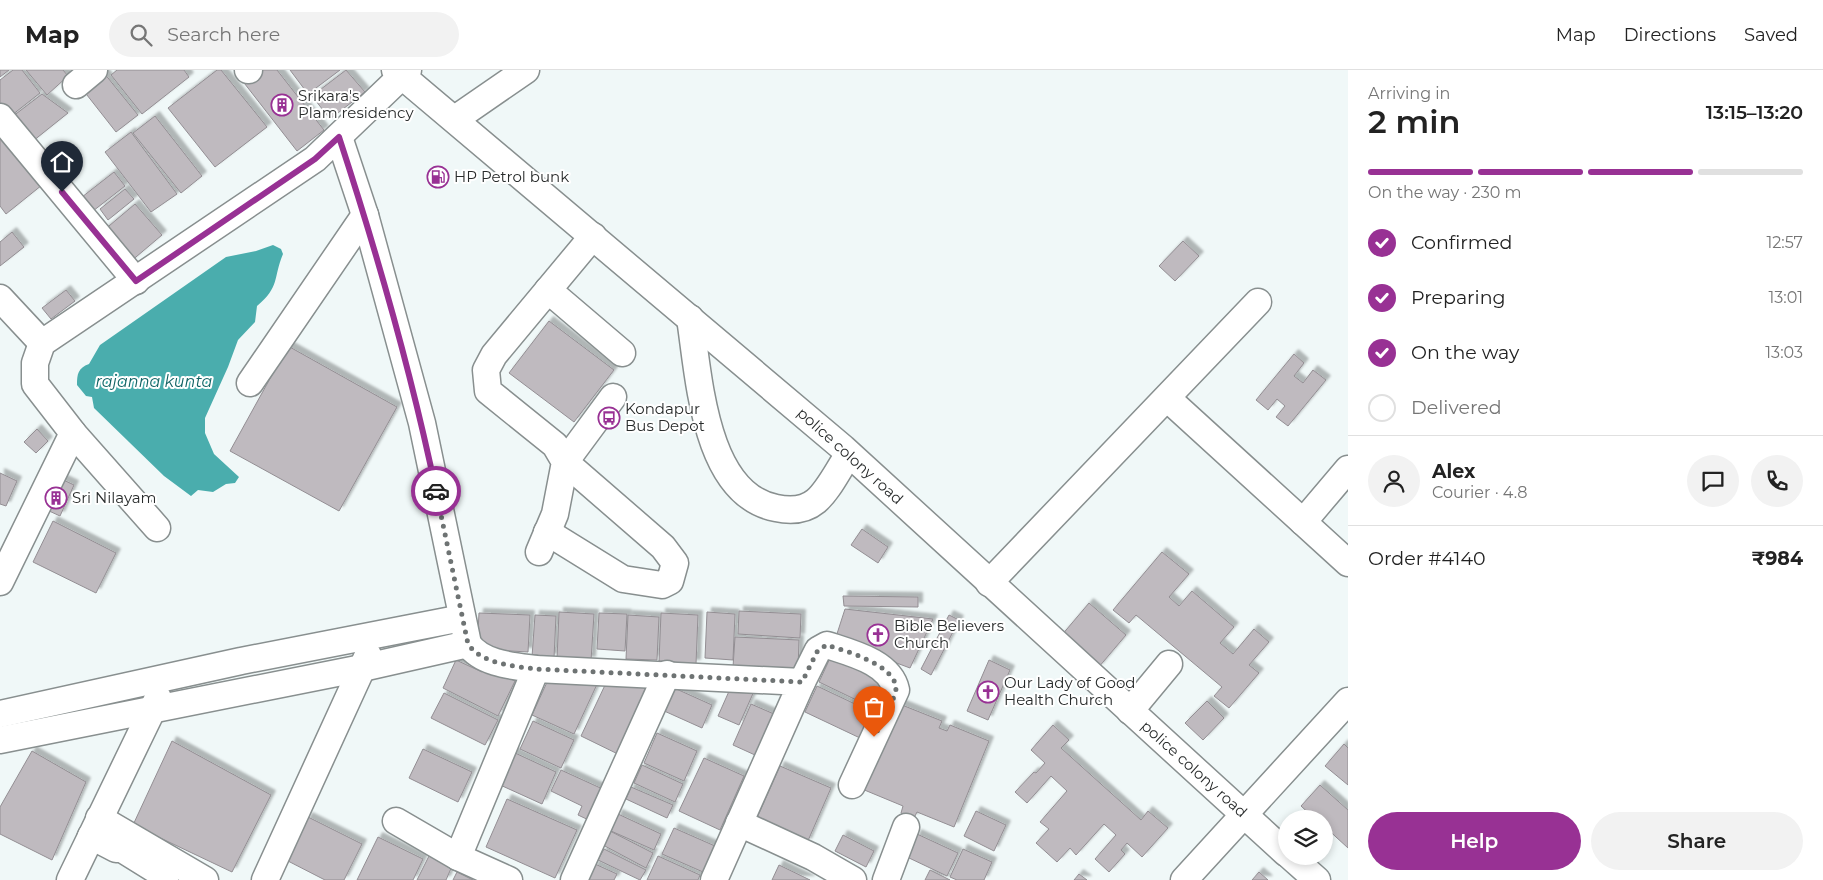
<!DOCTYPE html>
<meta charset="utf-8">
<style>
:root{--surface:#fff;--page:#f2f2f2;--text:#222;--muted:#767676;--line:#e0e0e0;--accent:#983194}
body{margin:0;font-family:Montserrat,sans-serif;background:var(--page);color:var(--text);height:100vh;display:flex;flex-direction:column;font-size:19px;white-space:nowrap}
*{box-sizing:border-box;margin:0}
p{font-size:16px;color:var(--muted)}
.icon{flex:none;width:28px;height:28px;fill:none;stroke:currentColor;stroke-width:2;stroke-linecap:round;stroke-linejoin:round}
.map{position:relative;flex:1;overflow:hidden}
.drawer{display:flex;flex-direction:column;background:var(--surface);width:475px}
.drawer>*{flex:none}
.controls{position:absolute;left:1278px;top:740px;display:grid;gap:10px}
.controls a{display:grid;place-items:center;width:55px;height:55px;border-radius:50%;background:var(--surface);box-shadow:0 2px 8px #0003;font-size:25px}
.pin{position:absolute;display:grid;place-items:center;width:42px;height:42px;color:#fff;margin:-51px -21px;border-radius:50% 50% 50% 0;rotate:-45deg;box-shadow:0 0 5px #0007}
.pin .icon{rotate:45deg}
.courier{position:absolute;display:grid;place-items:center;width:50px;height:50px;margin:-25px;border:4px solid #983194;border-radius:50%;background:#fff;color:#222;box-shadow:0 1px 6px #0007}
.head em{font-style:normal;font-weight:600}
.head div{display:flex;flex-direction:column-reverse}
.head{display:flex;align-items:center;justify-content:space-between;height:85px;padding:0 20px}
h1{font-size:32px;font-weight:600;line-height:38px}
.bar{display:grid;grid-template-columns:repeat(4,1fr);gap:8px 5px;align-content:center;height:60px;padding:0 20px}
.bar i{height:6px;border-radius:4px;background:var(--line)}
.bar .current{background:var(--accent)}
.bar p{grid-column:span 4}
.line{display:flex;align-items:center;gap:12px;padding:0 20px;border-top:1px solid var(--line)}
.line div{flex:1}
.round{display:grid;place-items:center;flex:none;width:52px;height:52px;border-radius:26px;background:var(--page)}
ol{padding:0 20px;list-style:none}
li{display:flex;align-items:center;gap:15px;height:55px}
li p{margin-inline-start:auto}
li .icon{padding:5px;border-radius:50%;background:var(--accent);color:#fff;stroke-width:4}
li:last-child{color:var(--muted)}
li i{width:28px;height:28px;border:2px solid var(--line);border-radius:50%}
.action{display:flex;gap:10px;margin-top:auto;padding:10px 20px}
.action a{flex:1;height:58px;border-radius:30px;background:var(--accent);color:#fff;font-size:20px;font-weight:600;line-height:58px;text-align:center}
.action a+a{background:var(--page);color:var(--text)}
header{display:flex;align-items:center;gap:30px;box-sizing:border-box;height:70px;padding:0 25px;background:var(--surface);border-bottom:1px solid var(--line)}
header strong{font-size:24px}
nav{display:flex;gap:28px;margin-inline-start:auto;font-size:18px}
.search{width:350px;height:45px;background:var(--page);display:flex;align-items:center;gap:12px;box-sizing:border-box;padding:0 18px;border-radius:28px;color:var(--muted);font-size:19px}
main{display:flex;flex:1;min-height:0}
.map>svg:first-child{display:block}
</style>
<header>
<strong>Map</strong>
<div class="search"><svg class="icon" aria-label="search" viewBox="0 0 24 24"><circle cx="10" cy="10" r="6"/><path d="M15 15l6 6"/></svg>Search here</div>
<nav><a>Map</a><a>Directions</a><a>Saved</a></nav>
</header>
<main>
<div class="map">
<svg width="1348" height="810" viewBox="0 0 1348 810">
<defs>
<filter id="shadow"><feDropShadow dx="4.5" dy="-4.5" stdDeviation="1" flood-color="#0004"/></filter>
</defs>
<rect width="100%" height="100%" fill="#f0f8f8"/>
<path fill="#4aadad" d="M273 175 281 179 283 184C273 208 280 217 257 236L255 252 238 270 228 297 205 348V363L214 384 239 407 235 413 226 414 213 422 198 420 191 426 164 406 94 338 92 327 86 326 77 315C77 304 78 298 89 294L100 275 226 187 256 181Z"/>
<g fill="#bfbabf" stroke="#938e93" filter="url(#shadow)">
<polygon points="0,0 9,0 0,7"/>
<polygon points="13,0 22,0 40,23 7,49 0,41 0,10"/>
<polygon points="26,0 63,0 68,6 47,25"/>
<polygon points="117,0 184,0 189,7 142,44 111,5"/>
<polygon points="217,0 221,0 267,57 215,97 168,38"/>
<polygon points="253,0 277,0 324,60 297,81 241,9"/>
<polygon points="290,0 340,0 308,24"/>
<polygon points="346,0 365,22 330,49 312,26"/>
<polygon points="104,3 138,45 116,62 83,20"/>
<polygon points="42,24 68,43 28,75 8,50"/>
<polygon points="155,46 202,106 181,123 133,63"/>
<polygon points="131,62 177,124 151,142 105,82"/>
<polygon points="0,64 42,115 6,144 0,136"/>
<polygon points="114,102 125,116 93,141 82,127"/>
<polygon points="125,119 134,129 108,150 100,139"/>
<polygon points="135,134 162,165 130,192 103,161"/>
<polygon points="12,162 24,177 0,196 0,172"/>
<polygon points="1183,171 1199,186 1175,211 1159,196"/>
<polygon points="66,220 75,231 51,249 42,238"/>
<polygon points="549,251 614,300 574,352 509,303"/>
<polygon points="288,276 397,337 339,441 230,381"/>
<polygon points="1294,284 1304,293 1294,306 1303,313 1313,300 1326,310 1288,356 1276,347 1285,336 1277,329 1268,340 1256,330"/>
<polygon points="37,359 48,371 36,383 24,372"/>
<polygon points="0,403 17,411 6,436 0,434"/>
<polygon points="55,406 74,415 60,446 47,440"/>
<polygon points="53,451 116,483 96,523 33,492"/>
<polygon points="862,459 888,477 878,493 851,475"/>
<polygon points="1162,482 1189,504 1169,527 1179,536 1192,521 1234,557 1220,573 1233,584 1254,559 1269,572 1249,595 1259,603 1229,638 1214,626 1222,617 1136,545 1129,553 1113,540"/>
<polygon points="843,526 918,527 918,537 844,536"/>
<polygon points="1089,533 1126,565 1098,598 1061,566"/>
<polygon points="845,539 933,549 910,598 835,570"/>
<polygon points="739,541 801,544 800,568 738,564"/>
<polygon points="559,542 594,544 591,591 557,589"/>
<polygon points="707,542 735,544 733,590 705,588"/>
<polygon points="479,543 530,545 528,582 477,579"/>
<polygon points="599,543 627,544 625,581 597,579"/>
<polygon points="661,543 698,545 696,594 659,591"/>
<polygon points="535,545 556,546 554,588 532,587"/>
<polygon points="628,545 659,547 657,590 626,589"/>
<polygon points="949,545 959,550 931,605 921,599"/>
<polygon points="735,567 799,570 798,600 733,597"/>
<polygon points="832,584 887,610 873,638 819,612"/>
<polygon points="456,590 482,602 484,596 515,611 498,646 443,618"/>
<polygon points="989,590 1010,600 988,650 967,641"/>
<polygon points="625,609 653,622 624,687 581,666 606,613"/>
<polygon points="548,610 599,610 574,664 532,645"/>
<polygon points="734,610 755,619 739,655 718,646"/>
<polygon points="817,616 872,642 860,668 805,642"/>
<polygon points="672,617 712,635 702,658 662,640"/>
<polygon points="444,623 498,650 485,675 431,648"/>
<polygon points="1207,631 1224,648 1203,670 1185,653"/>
<polygon points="897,633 942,651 939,658 947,661 950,655 989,671 954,757 917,742 914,748 901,743 903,736 862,719"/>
<polygon points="751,634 774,644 755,685 733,675"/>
<polygon points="533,651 574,670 561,698 520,679"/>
<polygon points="1053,655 1069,670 1061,678 1141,750 1148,741 1168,758 1142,787 1127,773 1121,780 1125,784 1109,802 1095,789 1116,765 1104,754 1076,785 1070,778 1057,792 1036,773 1049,759 1040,752 1067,721 1051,706 1027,733 1015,722 1034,702 1036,703 1045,693 1031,680"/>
<polygon points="657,663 697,681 684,711 644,693"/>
<polygon points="172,671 271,725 232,802 133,755"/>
<polygon points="1344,674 1348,678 1348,715 1325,696"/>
<polygon points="423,679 472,702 458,732 409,708"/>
<polygon points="32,681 86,712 52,790 0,764 0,737"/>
<polygon points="513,682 556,702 542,734 498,714"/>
<polygon points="704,688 744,706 720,760 679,741"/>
<polygon points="642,695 683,714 675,732 634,713"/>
<polygon points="780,696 831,718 807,773 756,750"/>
<polygon points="561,700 607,721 593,752 578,745 582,736 551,721"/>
<polygon points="1320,715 1348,740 1348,778 1324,756 1324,749 1315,749 1301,736"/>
<polygon points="631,717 673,735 667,748 626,729"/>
<polygon points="507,729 577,760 555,808 486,777"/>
<polygon points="976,741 1006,755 994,781 964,766"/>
<polygon points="618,744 661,764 654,780 611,761"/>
<polygon points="308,747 362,774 344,810 325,810 286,790"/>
<polygon points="674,758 715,776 703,802 662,784"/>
<polygon points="610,761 653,783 646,798 603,775"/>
<polygon points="917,764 958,783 947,806 907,787"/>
<polygon points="843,765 874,781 866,797 835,781"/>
<polygon points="378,767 423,789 413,810 357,810"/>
<polygon points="604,779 646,800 640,810 598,790"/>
<polygon points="963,779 992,792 984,810 957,810 950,807"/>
<polygon points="429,786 452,796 446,810 417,810"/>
<polygon points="658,786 700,805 698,810 647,810"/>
<polygon points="595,794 617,804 614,810 588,810"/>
<polygon points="779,795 810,810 772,810"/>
<polygon points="930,800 950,810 925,810"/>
<polygon points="457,802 473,810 453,810"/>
<polygon points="1259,802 1268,810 1252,810"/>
<polygon points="1079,804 1087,810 1074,810"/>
</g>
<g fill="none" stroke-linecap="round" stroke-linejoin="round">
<g stroke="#888f8f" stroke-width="29">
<g id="minor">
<polyline points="248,0 249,0"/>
<polyline points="395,0 843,378 1286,783"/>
<polyline points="76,15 94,0"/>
<polyline points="0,47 136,211"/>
<polyline points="455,49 526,0"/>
<path d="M339 67 365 145 422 353 468 574C482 594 513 596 536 599L802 612 714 810"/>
<polyline points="548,220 622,283"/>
<polyline points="0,228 42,273"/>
<path d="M690 248C699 306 704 424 776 438 790 441 804 441 816 431 829 420 839 398 849 384"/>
<polyline points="250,313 365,145"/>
<polyline points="1167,328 1348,493"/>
<polyline points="73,363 157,458"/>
<polyline points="1303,452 1348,399"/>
<polyline points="547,462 623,509 662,515 670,511 675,493 663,477 565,392 613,327"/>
<polyline points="539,482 555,444 565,392 555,375 488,321 486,300 494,285 593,166"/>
<polyline points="0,512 73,363 35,314 35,293 42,273 315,89 408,0"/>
<polyline points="989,513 1258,232"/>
<path d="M802 612 818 580 827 575C851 583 890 592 896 620L852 715"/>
<polyline points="1130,641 1169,594"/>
<polyline points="0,644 241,591 462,548"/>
<polyline points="0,670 362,598 468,574"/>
<polyline points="99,748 205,810"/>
<polyline points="396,751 458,787 509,810"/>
<polyline points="739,753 813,787 853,810"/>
<polyline points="91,766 116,779 122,779 164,805 165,810"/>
<polyline points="1290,786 1317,810"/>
<polyline points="458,787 536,599"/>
<polyline points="70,810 158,628"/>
<polyline points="265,810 368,585"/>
<polyline points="574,810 667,604"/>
<polyline points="886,810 906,757"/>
<polyline points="1184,810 1348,631"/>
</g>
</g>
<use href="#minor" stroke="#fff" stroke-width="26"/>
</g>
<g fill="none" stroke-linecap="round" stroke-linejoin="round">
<path stroke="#6e7373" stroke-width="5" stroke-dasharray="0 9" d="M436 421 468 574C482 594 513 596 536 599L802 612 818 580 827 575C846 581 895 595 896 618 896 628 879 657 874 667"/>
<path stroke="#983194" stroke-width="6" d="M62 122 136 211 315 89 339 67C377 183 411 301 436 421"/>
</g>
<defs>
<g id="building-ring" transform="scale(1.125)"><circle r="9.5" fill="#fff" stroke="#983194" stroke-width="1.5"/><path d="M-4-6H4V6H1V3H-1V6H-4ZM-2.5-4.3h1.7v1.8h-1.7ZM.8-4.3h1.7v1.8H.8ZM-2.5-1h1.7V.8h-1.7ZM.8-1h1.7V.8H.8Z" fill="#983194"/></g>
<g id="fuel-ring" transform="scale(1.125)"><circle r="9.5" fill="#fff" stroke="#983194" stroke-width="1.5"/><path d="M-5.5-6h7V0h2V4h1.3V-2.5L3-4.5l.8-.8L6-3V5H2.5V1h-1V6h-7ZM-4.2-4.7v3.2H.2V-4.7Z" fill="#983194"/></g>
<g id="bus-ring" transform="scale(1.125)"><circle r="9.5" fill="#fff" stroke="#983194" stroke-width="1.5"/><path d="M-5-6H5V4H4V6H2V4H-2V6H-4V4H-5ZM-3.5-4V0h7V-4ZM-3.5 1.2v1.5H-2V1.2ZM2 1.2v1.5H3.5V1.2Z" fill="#983194"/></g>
<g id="church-ring" transform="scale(1.125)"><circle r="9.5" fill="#fff" stroke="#983194" stroke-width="1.5"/><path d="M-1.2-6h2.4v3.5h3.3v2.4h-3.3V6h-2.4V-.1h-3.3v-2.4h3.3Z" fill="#983194"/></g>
</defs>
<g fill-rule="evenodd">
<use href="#building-ring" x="282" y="35"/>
<use href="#fuel-ring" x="438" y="107"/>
<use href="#bus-ring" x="609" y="348"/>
<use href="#building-ring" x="56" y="428"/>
<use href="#church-ring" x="878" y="565"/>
<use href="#church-ring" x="988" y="622"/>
</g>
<g text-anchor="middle" stroke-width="4" stroke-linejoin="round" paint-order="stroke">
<g font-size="15" fill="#282b2b" stroke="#fff" text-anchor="start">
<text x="298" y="31">Srikara's<tspan x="298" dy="17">Plam residency</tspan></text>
<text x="454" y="112">HP Petrol bunk</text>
<text x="625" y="344">Kondapur<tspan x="625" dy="17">Bus Depot</tspan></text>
<text x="72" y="433">Sri Nilayam</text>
<text x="894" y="561">Bible Believers<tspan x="894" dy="17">Church</tspan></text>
<text x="1004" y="618">Our Lady of Good<tspan x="1004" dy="17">Health Church</tspan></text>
</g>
<g font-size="15" fill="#282b2b" stroke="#fff">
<text transform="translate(850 386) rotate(42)" y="5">police colony road</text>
<text transform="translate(1194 699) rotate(42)" y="5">police colony road</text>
</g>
<g font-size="16" font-style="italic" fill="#116364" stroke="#fff">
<text x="154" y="317">rajanna kunta</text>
</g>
</g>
</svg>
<div class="controls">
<a><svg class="icon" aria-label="layers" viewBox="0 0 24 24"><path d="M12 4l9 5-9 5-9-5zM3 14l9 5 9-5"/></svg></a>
</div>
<div class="pin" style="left:874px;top:667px;background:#ea580c"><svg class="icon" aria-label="bag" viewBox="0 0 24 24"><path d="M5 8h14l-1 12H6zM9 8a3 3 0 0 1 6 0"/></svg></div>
<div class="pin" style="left:62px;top:122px;background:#1f2937"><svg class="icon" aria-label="home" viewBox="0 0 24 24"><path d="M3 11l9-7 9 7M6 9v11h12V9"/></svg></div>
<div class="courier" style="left:436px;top:421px"><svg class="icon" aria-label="car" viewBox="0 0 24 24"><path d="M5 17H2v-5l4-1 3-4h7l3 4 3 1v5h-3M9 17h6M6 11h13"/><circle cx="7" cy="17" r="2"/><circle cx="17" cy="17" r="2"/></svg></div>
</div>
<section class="drawer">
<div class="head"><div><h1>2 min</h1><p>Arriving in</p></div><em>13:15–13:20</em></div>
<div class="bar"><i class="current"></i><i class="current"></i><i class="current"></i><i></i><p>On the way · 230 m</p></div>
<ol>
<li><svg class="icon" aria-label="check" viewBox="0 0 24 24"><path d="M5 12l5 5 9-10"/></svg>Confirmed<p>12:57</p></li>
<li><svg class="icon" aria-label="check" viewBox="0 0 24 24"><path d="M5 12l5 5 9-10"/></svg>Preparing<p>13:01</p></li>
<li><svg class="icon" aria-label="check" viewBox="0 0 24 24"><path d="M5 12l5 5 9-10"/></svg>On the way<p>13:03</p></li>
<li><i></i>Delivered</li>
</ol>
<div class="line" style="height:90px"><a class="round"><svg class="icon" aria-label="person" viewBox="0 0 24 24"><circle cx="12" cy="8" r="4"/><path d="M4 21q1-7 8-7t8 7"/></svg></a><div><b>Alex</b><p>Courier · 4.8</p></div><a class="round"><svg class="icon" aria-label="chat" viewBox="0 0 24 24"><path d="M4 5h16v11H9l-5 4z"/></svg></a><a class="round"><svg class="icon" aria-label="phone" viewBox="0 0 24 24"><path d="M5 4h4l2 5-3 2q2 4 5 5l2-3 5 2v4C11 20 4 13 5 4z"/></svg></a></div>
<div class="line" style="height:65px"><div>Order #4140</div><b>₹984</b></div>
<div class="action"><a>Help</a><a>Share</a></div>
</section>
</main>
